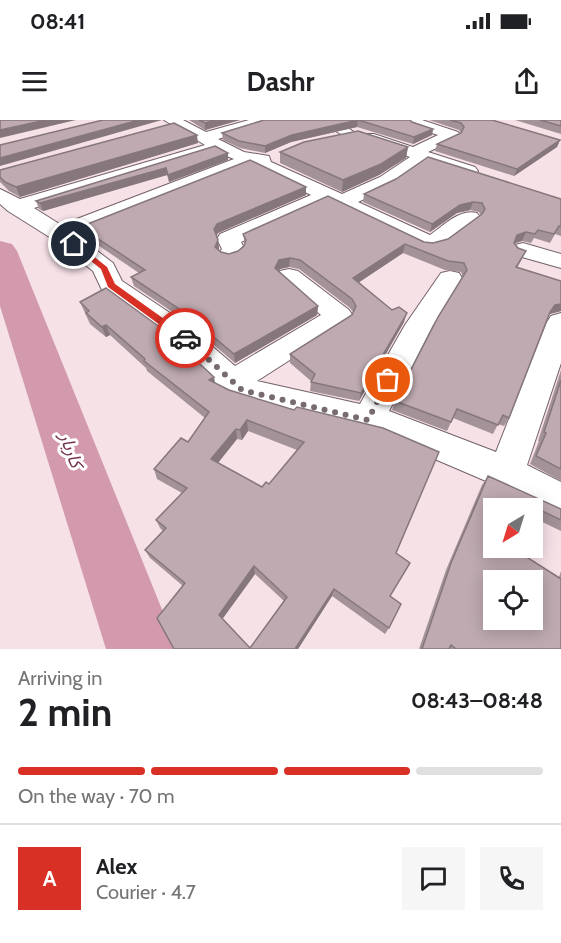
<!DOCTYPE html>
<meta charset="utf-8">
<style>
:root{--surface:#fff;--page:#f6f6f6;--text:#202124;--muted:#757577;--line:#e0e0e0;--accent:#d93025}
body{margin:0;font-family:Cabin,"Noto Sans Arabic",sans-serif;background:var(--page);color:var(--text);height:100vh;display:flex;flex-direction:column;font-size:22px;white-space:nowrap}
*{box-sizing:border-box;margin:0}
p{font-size:20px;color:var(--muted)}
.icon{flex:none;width:33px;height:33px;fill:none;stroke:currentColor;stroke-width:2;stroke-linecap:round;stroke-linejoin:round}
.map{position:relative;height:529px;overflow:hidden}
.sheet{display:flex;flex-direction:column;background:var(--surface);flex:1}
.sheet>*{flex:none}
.needle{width:39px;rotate:218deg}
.tools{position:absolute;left:483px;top:378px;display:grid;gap:12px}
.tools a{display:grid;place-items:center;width:60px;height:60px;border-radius:0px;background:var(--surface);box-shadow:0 3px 15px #0003;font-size:30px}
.pin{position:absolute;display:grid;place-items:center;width:51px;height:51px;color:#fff;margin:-26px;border:3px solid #fff;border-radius:50%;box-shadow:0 2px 6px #0007}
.courier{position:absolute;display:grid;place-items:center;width:60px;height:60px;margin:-30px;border:4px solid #d93025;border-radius:50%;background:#fff;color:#222;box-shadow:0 2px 8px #0007}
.head em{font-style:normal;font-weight:700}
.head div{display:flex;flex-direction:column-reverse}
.head{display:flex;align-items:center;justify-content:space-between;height:102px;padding:0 18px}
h1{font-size:39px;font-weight:700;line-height:45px}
.bar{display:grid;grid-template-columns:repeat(4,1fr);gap:9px 6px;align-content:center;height:72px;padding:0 18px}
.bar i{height:8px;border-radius:4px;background:var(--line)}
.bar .current{background:var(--accent)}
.bar p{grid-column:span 4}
.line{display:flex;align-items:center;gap:15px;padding:0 18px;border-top:2px solid var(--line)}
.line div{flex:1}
.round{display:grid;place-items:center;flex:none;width:63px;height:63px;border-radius:0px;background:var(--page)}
.status{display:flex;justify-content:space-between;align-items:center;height:42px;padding:0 30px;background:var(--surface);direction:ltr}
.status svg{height:16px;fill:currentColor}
header{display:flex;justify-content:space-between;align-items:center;height:78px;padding:0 18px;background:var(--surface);font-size:27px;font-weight:700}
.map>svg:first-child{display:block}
</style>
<div class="status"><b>08:41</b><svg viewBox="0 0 49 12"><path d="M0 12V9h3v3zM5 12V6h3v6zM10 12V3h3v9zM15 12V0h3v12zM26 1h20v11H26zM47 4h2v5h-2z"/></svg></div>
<header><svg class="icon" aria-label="menu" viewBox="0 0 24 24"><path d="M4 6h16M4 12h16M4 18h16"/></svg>Dashr<svg class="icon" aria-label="share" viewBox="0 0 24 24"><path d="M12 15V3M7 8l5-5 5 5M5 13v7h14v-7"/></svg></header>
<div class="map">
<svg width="561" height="529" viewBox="0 0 561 529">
<rect width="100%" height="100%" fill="#f6e1e7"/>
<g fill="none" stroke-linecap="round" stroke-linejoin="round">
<polygon fill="#d39aae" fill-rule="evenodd" points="0,121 12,124 17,131 178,529 106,529 0,186"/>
<g stroke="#736167" stroke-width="2">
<g id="minor">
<path d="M164 0H183L206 12 249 0H264L263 5 218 19 244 32 269 36 271 42 342 74 380 57 410 37 362 20 360 17 362 14H374L413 27 438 15 411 6 409 3 411 0H422L458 12 460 15 458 18 428 32 475 47 478 51 475 55H463L426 42 394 65 358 82 430 115C443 106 460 88 477 93L480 97 477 101C462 112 443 134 423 129L327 82 241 122 245 130C239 140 233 142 222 139L218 134 222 129 217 119 220 114 311 75 250 45 75 114 113 143 122 161 185 203 235 246 321 195 277 156 280 151 289 149 298 151 349 190 353 196 349 202 257 261 360 284 405 205 441 153 450 151 459 153 462 158 433 205 389 291 496 332 547 202 551 196 561 193V243L527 345 561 362V400L493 364 381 316 231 278 165 217 102 170 93 151 51 118 8 91 0 84V69L20 79 205 25ZM217 32 234 39 61 105 34 88Z"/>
<polygon points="317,0 335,0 354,12 346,17"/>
<polygon points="523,123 561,134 561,148 515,135 512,130 515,125"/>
</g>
</g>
<use href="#minor" fill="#fff" fill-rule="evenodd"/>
</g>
<g fill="#a39297" fill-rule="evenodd">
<polygon points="189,0 240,0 205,10"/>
<polygon points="410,0 412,2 433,9 432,15 413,24 357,7 291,22 265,33 240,28 223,20 222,13 263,1"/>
<polygon points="429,0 492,0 560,20 557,27 514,56 435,31 437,24 461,13 459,10"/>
<polygon points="515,0 561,0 561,14"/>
<polygon points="198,23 20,77 9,71 0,62 0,50"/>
<polygon points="408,27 406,38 379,55 342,72 280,43 280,32"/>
<polygon points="228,33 228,40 169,62 167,55 43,91 39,89 36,81"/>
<polygon points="306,67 306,75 218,113 217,115 219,129 219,130 221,132 229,134 238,131 245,124 243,114 433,123 448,119 481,95 479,92 470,90 457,93 430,112 363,82 364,74 561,79 561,116 555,114 550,123 534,118 531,123 522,121 514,123 522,139 517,148 561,161 561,191 550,194 548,197 509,298 504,306 498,304 493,314 453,298 447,311 392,290 395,281 463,157 461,152 445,150 403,133 359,162 404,202 359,281 310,271 311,261 290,243 290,234 352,195 353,192 350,188 299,149 289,147 280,149 278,151 318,186 317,195 235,243 186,201 134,166 131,157 139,153 83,115 80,107"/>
<path d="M80 182 215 263 229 270 294 290 396 433 390 476 389 508 385 514 332 476 298 529H174L183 466 150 438 145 430 163 411 160 408 156 400 182 373 157 359 154 349 188 322 205 298 147 251 146 248 110 215 106 217 90 204ZM248 311 297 330 269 364 262 367 218 343 237 319 242 320ZM255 454 284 481 250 528 222 499Z"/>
<polygon points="561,250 561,361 530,344 539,321 538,321"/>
<polygon points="488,356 561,389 561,411 536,399 528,438 559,457 561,451 561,529 419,529 446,450 482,365"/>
</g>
<g fill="#85777b">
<polygon points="46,0 76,0 0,18 0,10"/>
<polygon points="139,0 162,0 0,46 0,38"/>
<polygon points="216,0 240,0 205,10 205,3"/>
<polygon points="358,0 357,7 291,22 265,33 265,26 292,15"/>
<polygon points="433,9 432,15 413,24 414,17"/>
<polygon points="197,15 198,23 20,77 16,67"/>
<polygon points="560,20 557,27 514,56 517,49"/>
<polygon points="408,27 406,38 379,55 342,72 343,60"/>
<polygon points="228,33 228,40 169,62 168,55"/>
<polygon points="166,48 167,55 43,91 40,83"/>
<polygon points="306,67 306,75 218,113 215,118 214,109 217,104"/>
<polygon points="473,82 470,90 457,93 430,112 432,104 460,85"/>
<polygon points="526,112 522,121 513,124 517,115"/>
<polygon points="218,120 219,129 216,135 215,127"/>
<polygon points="405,124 403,133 352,167 353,158"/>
<polygon points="290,138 289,147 280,149 275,156 275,148 279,140"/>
<polygon points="561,184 561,191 550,194 545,201 555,185"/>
<polygon points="318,186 317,195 235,243 234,234"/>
<polygon points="407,193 404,202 359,281 361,273"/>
<polygon points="106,205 110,215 106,217 102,207"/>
<polygon points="214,257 216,267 209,260"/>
<polygon points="247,300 248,311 242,320 240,310"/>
<polygon points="236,309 237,319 213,349 211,339"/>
<polygon points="254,446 255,454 221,501 219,495"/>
<polygon points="334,469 332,476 298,529 295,529"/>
</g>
<g fill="#beaab0" stroke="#85777b" stroke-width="1.5" fill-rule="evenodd">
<polygon points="0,0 46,0 0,10"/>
<polygon points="103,0 139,0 0,38 0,25"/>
<polygon points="199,0 216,0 205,3"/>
<polygon points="264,0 410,0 412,2 433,9 414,17 358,0 292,15 265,26 239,21 222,13"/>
<polygon points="450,0 492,0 560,20 517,49 437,24 461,13 464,7 461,3"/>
<polygon points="540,0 561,0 561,6"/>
<polygon points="174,3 197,15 16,67 5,62 0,57 0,50"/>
<polygon points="358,11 408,27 381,44 343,60 280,32 304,22"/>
<polygon points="215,26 228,33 168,55 166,48 40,83 36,81"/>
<polygon points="428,37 561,79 561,106 559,106 554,114 538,110 535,114 526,112 517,115 514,123 518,128 526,131 516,147 561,161 561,184 555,185 550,192 509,298 503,295 498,305 457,289 451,302 395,281 438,197 467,150 464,143 448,141 405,124 353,158 392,190 399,187 407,193 361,273 311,262 315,254 290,234 352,195 356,186 352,179 300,140 290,138 279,140 275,148 318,186 234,234 184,192 131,157 145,150 80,107 250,40 306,67 217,104 214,109 218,120 215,127 221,132 229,134 238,131 244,126 246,120 243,114 328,76 424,122 433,123 448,119 482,94 485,89 482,83 473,82 460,85 432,104 364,74 396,59"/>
<path d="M106 168 161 208 214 257 209 260 229 270 294 290 297 287 383 308 439 332 396 433 410 443 390 476 401 484 389 508 334 469 295 529H174L157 498 185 463 145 430 166 408 156 400 187 368 154 349 181 318 188 322 209 292 144 241 145 239 106 205 102 207 86 193 89 191 80 182ZM247 300 304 322 269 364 266 362 262 367 211 339 236 309 240 310ZM254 446 287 477 250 528 219 495Z"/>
<polygon points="561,260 561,349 536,336 546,313 544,312"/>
<path d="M488 356 561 389V400L538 389 532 416V388H494V428H530L528 438 561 459V529H456L451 525 449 529H422L451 443ZM494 460H532V500H494Z"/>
</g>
<polygon fill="#d93025" points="72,123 77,123 107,147 115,164 188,216 188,221 182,221 108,167 101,149 72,126"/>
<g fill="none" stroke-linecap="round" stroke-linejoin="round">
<polyline stroke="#776b6f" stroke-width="6" stroke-dasharray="0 10.8" points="185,218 242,270 368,300 388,260"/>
</g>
<g text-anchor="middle" stroke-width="6" stroke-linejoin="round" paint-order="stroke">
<g font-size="18" font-style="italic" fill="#76314e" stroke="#fff">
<text transform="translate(71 330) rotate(70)" y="6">کاربار</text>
</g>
</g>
</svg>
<div class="tools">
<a><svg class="needle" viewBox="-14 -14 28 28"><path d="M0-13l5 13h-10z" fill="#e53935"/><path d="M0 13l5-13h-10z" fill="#757577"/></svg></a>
<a><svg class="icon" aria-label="locate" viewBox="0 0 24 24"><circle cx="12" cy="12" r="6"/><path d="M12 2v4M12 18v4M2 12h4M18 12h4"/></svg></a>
</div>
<div class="pin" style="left:388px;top:260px;background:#ea580c"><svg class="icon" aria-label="bag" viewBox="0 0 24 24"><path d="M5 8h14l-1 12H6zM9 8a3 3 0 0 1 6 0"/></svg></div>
<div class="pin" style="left:74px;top:124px;background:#1f2937"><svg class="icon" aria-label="home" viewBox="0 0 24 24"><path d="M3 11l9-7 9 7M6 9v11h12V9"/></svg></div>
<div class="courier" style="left:185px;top:218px"><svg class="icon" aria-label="car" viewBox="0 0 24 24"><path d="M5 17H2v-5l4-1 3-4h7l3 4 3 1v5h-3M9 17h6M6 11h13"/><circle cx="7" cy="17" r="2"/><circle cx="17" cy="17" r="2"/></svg></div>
</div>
<section class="sheet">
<div class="head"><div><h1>2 min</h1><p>Arriving in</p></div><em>08:43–08:48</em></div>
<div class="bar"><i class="current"></i><i class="current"></i><i class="current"></i><i></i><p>On the way · 70 m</p></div>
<div class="line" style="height:108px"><b class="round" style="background:var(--accent);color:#fff">A</b><div><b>Alex</b><p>Courier · 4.7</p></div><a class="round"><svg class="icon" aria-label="chat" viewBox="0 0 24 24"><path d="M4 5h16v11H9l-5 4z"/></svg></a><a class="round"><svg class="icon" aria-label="phone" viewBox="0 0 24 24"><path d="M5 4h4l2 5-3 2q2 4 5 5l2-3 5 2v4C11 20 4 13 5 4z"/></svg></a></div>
</section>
